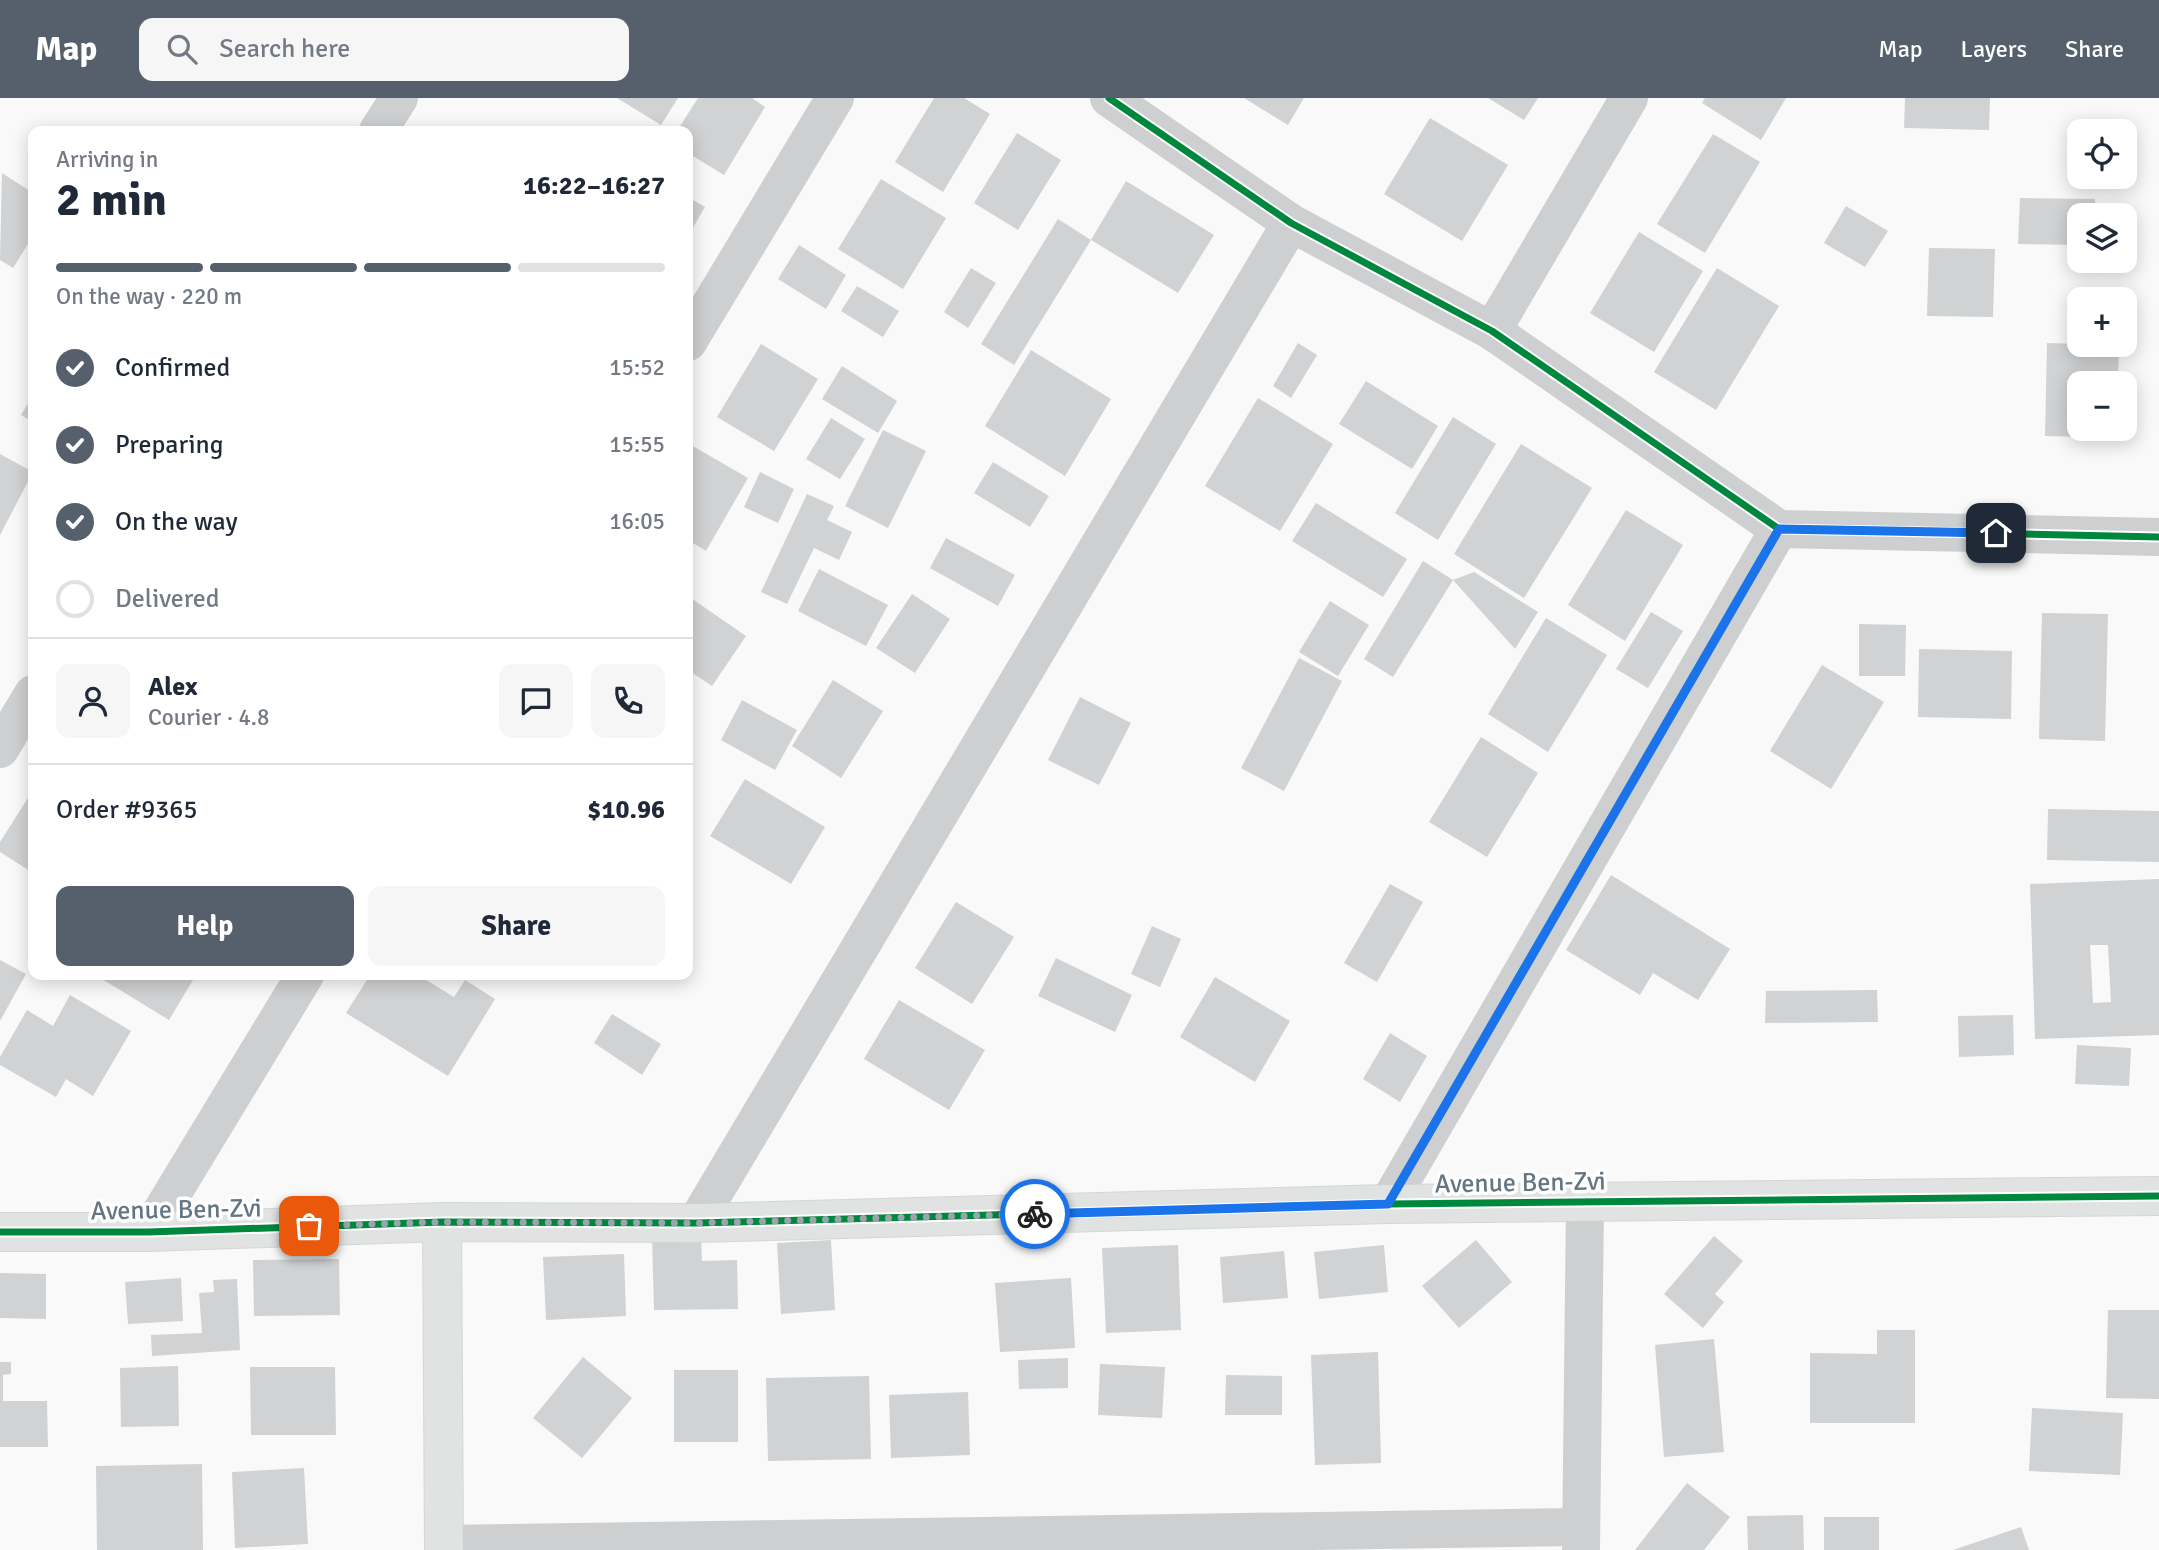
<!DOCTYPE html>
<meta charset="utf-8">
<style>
:root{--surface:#fff;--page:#f6f6f7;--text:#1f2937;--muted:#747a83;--line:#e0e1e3;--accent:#56606c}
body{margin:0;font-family:Signika,sans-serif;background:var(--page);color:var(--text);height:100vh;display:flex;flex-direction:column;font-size:26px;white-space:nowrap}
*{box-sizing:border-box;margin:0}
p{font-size:23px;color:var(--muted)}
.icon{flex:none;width:38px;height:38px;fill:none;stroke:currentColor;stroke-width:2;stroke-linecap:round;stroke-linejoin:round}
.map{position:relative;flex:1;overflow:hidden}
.details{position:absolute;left:28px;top:28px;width:665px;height:854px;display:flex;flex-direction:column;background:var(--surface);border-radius:14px;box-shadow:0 4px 18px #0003}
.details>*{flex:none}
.fabs{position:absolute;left:2067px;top:21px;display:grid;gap:14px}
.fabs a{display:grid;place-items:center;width:70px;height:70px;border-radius:14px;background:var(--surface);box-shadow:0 4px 18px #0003;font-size:35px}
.pin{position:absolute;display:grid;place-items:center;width:60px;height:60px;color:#fff;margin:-30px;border-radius:14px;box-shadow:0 4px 10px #0006}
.courier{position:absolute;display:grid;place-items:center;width:70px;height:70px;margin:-35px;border:5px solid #1a73e8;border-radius:50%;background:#fff;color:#222;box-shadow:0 2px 9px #0007}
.overview em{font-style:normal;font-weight:800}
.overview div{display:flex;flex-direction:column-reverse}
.overview{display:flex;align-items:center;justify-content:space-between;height:119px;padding:0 28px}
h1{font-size:46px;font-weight:800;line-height:52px}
.bar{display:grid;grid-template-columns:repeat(4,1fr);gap:10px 7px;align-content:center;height:84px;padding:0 28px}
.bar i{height:9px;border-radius:5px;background:var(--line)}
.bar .active{background:var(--accent)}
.bar p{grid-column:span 4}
.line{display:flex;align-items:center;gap:18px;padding:0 28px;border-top:2px solid var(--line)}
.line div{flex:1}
.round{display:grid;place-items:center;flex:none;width:74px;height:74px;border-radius:14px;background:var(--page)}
ol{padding:0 28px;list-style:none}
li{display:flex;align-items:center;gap:21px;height:77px}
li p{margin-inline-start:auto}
li .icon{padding:7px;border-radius:50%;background:var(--accent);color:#fff;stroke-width:4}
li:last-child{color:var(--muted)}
li i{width:38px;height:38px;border:4px solid var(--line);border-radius:50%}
.primary-button{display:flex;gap:14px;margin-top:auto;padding:14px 28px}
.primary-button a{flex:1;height:80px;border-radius:14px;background:var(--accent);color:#fff;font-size:28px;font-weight:800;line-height:80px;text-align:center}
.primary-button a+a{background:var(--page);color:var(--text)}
header{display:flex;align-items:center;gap:42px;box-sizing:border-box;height:98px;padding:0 35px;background:var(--accent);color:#fff}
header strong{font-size:33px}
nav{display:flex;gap:38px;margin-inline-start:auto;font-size:24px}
.search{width:490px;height:63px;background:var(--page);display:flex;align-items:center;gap:18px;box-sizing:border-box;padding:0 24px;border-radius:14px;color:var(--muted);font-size:26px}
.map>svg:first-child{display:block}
</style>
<header>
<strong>Map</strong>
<div class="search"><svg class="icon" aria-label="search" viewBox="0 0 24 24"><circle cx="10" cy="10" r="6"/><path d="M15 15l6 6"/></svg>Search here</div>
<nav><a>Map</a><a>Layers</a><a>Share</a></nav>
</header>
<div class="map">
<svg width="2159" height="1452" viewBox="0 0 2159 1452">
<rect width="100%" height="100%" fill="#f9f9f9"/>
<g fill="#d0d2d3" fill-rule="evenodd">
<polygon points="617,0 678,0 661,27"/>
<polygon points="698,0 752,0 765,9 724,77 688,55 688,33 677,33"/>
<polygon points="934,0 964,0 990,16 943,94 895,64"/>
<polygon points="1244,0 1304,0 1288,27"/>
<polygon points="1488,0 1538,0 1524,22"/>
<polygon points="1705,0 1786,0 1761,42 1702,5"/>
<polygon points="1905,0 1990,0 1989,32 1904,30"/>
<polygon points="1430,20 1508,67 1462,143 1384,96"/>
<polygon points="1017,35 1061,62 1018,132 974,105"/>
<polygon points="1713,36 1760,64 1705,155 1657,126"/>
<polygon points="2,75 33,95 33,138 13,170 0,162"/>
<polygon points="881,81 946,120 903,191 838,151"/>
<polygon points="1126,83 1214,137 1178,195 1091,142"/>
<polygon points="688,99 705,109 688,138"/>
<polygon points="2020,100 2095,101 2095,117 2079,117 2079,147 2018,146"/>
<polygon points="1846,108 1888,133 1865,169 1824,145"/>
<polygon points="1058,121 1091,142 1014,267 981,246"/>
<polygon points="1639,134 1703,173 1654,254 1590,215"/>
<polygon points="799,147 846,177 826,211 778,181"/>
<polygon points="1929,150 1995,151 1993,219 1927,218"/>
<polygon points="971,170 996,185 968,230 944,214"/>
<polygon points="1717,170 1779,208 1716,312 1654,274"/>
<polygon points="857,188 899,213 883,239 841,213"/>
<polygon points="1298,245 1317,257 1291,300 1273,288"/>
<polygon points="2047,245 2119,247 2118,285 2079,285 2079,331 2116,331 2116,340 2045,338"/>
<polygon points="761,246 818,281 774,353 717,319"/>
<polygon points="1031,252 1111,301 1065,378 985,328"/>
<polygon points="842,268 897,303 878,335 822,301"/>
<polygon points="1366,283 1438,328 1412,371 1339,326"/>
<polygon points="33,297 33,324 21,317"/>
<polygon points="1258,300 1333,346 1280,433 1205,388"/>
<polygon points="1453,319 1496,346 1438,442 1395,415"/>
<polygon points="831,320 865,341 840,381 806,361"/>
<polygon points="883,332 926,353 888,430 845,408"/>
<polygon points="1521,346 1592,390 1524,500 1454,456"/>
<polygon points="691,347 748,380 706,453 688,442 688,352"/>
<polygon points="0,356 33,374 0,437"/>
<polygon points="993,364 1049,398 1030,429 974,395"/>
<polygon points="760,374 794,391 778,425 744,409"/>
<polygon points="807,396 834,408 827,422 852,434 839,462 814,450 787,506 761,494"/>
<polygon points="1316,405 1407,461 1383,499 1292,443"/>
<polygon points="1626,412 1683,447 1625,543 1568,507"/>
<polygon points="946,440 1015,477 998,508 930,470"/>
<polygon points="1423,463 1453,482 1393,579 1364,561"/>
<polygon points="819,471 888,507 866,548 798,513"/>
<polygon points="1474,474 1538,514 1515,551 1453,482"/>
<polygon points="912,496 950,521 915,575 876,550"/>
<polygon points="688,498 746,538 712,588 688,572"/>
<polygon points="1330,503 1369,527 1338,578 1299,554"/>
<polygon points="1651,514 1683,533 1648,590 1616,571"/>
<polygon points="2042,515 2108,516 2105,643 2039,641"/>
<polygon points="1546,520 1607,557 1548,654 1488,616"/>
<polygon points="1859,526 1906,527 1905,578 1859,578"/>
<polygon points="1919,551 2012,553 2011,621 1918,619"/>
<polygon points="1299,560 1342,583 1284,693 1241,670"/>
<polygon points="1822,567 1884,604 1831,691 1770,653"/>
<polygon points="833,582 883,613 841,680 792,648"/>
<polygon points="1080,599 1131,625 1099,687 1048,662"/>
<polygon points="742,602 797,632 775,672 721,642"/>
<polygon points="1481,639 1538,675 1487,759 1429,724"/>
<polygon points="745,681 825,729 791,786 710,738"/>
<polygon points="33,692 33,775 0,754 0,744"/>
<polygon points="2048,711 2159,713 2159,764 2047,762"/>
<polygon points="1611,777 1730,851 1698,902 1653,875 1640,897 1566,852"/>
<path d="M2159 781V937L2035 941 2030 786ZM2090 847H2108L2111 904 2093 905Z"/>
<polygon points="1390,786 1423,804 1377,884 1344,865"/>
<polygon points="956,804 1014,839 972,906 915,870"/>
<polygon points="1152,828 1181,841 1160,889 1131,876"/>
<polygon points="1056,860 1132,897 1115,934 1038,898"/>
<polygon points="0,862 26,876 0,923"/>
<polygon points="104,877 196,877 169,922 102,881"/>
<polygon points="370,877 418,877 454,899 465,882 495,901 448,978 346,915"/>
<polygon points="1215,879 1290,923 1255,984 1180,939"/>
<polygon points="1877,892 1878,924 1765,925 1766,893"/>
<polygon points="70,897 131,933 93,998 66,981 56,999 0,967 0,959 27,912 53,928"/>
<polygon points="899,902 985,952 949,1012 864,961"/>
<polygon points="612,916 661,946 642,977 594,945"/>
<polygon points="2013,917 2014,957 1959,959 1958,918"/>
<polygon points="1390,935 1427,958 1400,1004 1363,981"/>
<polygon points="2077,947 2131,950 2129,988 2075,986"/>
<polygon points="701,1137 702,1163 737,1162 738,1211 654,1212 652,1139"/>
<polygon points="1714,1138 1743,1163 1715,1196 1724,1204 1703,1230 1664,1196"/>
<polygon points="831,1142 835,1212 781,1216 777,1145"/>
<polygon points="1476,1142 1512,1184 1459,1230 1422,1188"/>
<polygon points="1178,1147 1181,1232 1106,1235 1102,1150"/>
<polygon points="1384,1147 1388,1194 1319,1201 1314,1154"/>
<polygon points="1284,1153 1288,1200 1223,1205 1220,1159"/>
<polygon points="624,1156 626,1218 546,1222 543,1159"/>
<polygon points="339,1161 340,1217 254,1218 253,1162"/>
<polygon points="0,1175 46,1176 46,1221 0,1220"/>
<polygon points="181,1180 183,1223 128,1226 125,1184"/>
<polygon points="1071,1180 1075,1250 1000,1254 995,1185"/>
<polygon points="237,1181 240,1252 152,1258 151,1237 202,1235 199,1195 214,1194 213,1182"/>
<polygon points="2108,1212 2159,1212 2159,1301 2106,1300"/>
<polygon points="1877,1232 1915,1232 1915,1325 1810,1325 1810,1255 1877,1256"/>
<polygon points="1714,1241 1724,1354 1664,1359 1655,1247"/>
<polygon points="1378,1254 1381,1365 1315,1367 1311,1257"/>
<polygon points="583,1259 632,1300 582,1360 533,1320"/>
<polygon points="1068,1260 1068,1290 1019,1291 1018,1262"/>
<polygon points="0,1264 11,1264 11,1276 3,1277 3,1303 47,1303 48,1349 0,1349"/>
<polygon points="1100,1266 1165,1269 1162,1320 1098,1317"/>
<polygon points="178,1268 179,1328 121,1329 120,1270"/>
<polygon points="250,1269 335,1269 336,1337 251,1337"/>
<rect x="674" y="1272" width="64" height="72"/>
<polygon points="1226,1277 1282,1278 1282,1317 1225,1317"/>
<polygon points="869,1278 871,1361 768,1363 766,1280"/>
<polygon points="968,1294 970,1357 891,1360 889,1297"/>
<polygon points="2032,1310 2123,1315 2120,1377 2029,1373"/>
<polygon points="202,1366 203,1452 97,1452 96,1368"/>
<polygon points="304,1370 308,1446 235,1450 232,1374"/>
<polygon points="1687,1385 1730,1419 1704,1452 1635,1452"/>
<polygon points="1803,1417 1804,1452 1748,1452 1747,1418"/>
<rect x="1824" y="1419" width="55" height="33"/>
<polygon points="2021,1429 2029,1452 1953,1452"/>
</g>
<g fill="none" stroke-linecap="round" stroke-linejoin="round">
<g stroke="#d5d6d7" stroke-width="40">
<g id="secondary">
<polyline points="442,1124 444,1452"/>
<polyline points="0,1134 149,1134 442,1124 696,1125 1388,1106 2159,1098"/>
</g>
</g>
<g stroke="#cecfd0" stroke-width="38">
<polyline points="1109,0 1291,125 1492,233 1779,431 2159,439"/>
<polyline points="378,33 399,0"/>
<polyline points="1492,233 1629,0"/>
<polyline points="688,244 835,0"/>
<polyline points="0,651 33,596"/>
<polyline points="1388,1106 1779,431"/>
<polyline points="696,1125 1291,125"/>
<polyline points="149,1134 305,877"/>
<polyline points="444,1446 1581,1429"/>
<polyline points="1581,1452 1585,1105"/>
</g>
<use href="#secondary" stroke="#e1e2e2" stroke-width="38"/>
<g stroke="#fff" stroke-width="11">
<g id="cycleway">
<polyline points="1109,0 1291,125 1492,233 1779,431 2159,439"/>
<polyline points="0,1134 149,1134 442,1124 696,1125 1388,1106 2159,1098"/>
</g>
</g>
<use href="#cycleway" stroke="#00873e" stroke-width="7"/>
</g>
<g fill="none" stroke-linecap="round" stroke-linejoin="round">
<polyline stroke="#99a4ac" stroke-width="7" stroke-dasharray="0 12.6" points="309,1128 442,1124 696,1125 1035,1116"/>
<polyline stroke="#1a73e8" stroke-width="9" points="1035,1116 1388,1106 1779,431 1996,435"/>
</g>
<g text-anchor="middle" stroke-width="7" stroke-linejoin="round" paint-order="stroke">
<g font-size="26" fill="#657683" stroke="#fff">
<text transform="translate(1520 1084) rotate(-1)" y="9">Avenue Ben-Zvi</text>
<text transform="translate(176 1111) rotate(-1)" y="9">Avenue Ben-Zvi</text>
</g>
</g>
</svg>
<div class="fabs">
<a><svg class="icon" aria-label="locate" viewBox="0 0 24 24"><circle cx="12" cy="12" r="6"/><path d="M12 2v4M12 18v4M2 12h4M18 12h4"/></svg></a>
<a><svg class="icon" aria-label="layers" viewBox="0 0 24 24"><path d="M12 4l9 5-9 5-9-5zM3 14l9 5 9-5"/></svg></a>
<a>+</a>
<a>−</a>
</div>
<div class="pin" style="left:309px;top:1128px;background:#ea580c"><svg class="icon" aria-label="bag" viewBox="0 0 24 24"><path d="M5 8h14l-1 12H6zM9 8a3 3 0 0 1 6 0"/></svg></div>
<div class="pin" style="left:1996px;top:435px;background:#1f2937"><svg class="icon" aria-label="home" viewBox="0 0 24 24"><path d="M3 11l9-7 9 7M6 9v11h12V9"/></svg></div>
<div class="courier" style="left:1035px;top:1116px"><svg class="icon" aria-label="bike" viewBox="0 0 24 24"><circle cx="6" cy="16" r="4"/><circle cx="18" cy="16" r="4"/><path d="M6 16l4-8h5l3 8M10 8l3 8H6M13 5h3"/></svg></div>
<section class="details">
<div class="overview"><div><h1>2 min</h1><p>Arriving in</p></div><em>16:22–16:27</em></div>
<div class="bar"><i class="active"></i><i class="active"></i><i class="active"></i><i></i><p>On the way · 220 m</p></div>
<ol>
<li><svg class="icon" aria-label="check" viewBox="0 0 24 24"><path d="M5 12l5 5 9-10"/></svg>Confirmed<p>15:52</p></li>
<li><svg class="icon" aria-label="check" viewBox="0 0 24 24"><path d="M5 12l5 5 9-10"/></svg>Preparing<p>15:55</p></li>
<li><svg class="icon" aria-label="check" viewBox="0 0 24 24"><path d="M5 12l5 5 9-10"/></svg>On the way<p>16:05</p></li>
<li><i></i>Delivered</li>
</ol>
<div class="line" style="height:126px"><a class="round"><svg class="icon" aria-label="person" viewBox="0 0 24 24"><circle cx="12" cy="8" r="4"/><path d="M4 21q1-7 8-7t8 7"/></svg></a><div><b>Alex</b><p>Courier · 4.8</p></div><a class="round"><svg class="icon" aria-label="chat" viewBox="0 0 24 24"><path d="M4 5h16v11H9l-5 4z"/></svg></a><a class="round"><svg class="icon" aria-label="phone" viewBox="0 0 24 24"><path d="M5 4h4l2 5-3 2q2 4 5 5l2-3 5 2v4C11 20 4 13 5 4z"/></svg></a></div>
<div class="line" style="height:91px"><div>Order #9365</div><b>$10.96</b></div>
<div class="primary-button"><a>Help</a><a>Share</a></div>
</section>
</div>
